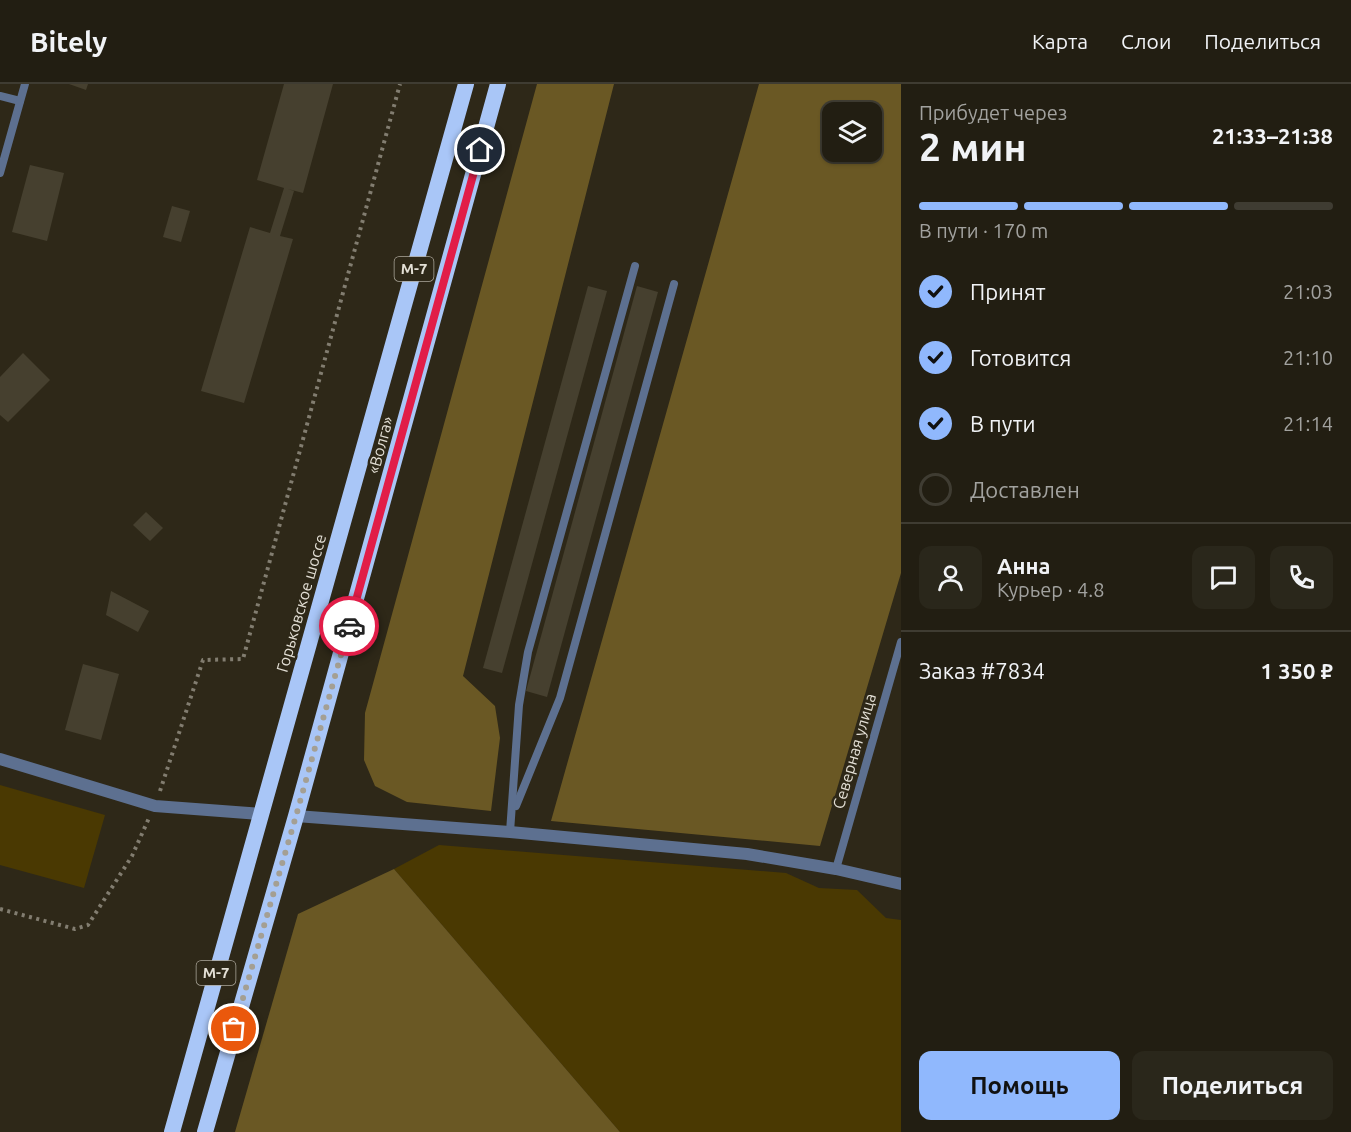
<!DOCTYPE html>
<html lang="ru">
<meta charset="utf-8">
<style>
:root{--surface:#221e12;--page:#2a271b;--text:#f1f3f6;--muted:#a2a29f;--line:#3f3c32;--accent:#90b8fd}
body{margin:0;font-family:Ubuntu,sans-serif;background:var(--page);color:var(--text);height:100vh;display:flex;flex-direction:column;font-size:22px;white-space:nowrap}
*{box-sizing:border-box;margin:0}
p{font-size:20px;color:var(--muted)}
.icon{flex:none;width:33px;height:33px;fill:none;stroke:currentColor;stroke-width:2;stroke-linecap:round;stroke-linejoin:round}
.map{position:relative;flex:1;overflow:hidden}
.details{display:flex;flex-direction:column;background:var(--surface);width:450px}
.details>*{flex:none}
.buttons{position:absolute;left:822px;top:18px;display:grid;gap:12px}
.buttons a{display:grid;place-items:center;width:60px;height:60px;border-radius:12px;background:var(--surface);box-shadow:0 2px 4px #0004,0 0 0 2px var(--line);font-size:30px}
.pin{position:absolute;display:grid;place-items:center;width:51px;height:51px;color:#fff;margin:-26px;border:3px solid #fff;border-radius:50%;box-shadow:0 2px 6px #0007}
.courier{position:absolute;display:grid;place-items:center;width:60px;height:60px;margin:-30px;border:4px solid #e11d48;border-radius:50%;background:#fff;color:#222;box-shadow:0 2px 8px #0007}
.overview em{font-style:normal;font-weight:700}
.overview div{display:flex;flex-direction:column-reverse}
.overview{display:flex;align-items:center;justify-content:space-between;height:102px;padding:0 18px}
h1{font-size:39px;font-weight:700;line-height:45px}
.bar{display:grid;grid-template-columns:repeat(4,1fr);gap:9px 6px;align-content:center;height:72px;padding:0 18px}
.bar i{height:8px;border-radius:4px;background:var(--line)}
.bar .active{background:var(--accent)}
.bar p{grid-column:span 4}
.line{display:flex;align-items:center;gap:15px;padding:0 18px;border-top:2px solid var(--line)}
.line div{flex:1}
.round{display:grid;place-items:center;flex:none;width:63px;height:63px;border-radius:12px;background:var(--page)}
ol{padding:0 18px;list-style:none}
li{display:flex;align-items:center;gap:18px;height:66px}
li p{margin-inline-start:auto}
li .icon{padding:6px;border-radius:50%;background:var(--accent);color:#111;stroke-width:4}
li:last-child{color:var(--muted)}
li i{width:33px;height:33px;border:3px solid var(--line);border-radius:50%}
.button{display:flex;gap:12px;margin-top:auto;padding:12px 18px}
.button a{flex:1;height:69px;border-radius:12px;background:var(--accent);color:#111;font-size:24px;font-weight:700;line-height:69px;text-align:center}
.button a+a{background:var(--page);color:var(--text)}
header{display:flex;align-items:center;gap:36px;box-sizing:border-box;height:84px;padding:0 30px;background:var(--surface);border-bottom:2px solid var(--line)}
header strong{font-size:28px}
nav{display:flex;gap:33px;margin-inline-start:auto;font-size:21px}
main{display:flex;flex:1;min-height:0}
.map>svg:first-child{display:block}
</style>
<header>
<strong>Bitely</strong>
<nav><a>Карта</a><a>Слои</a><a>Поделиться</a></nav>
</header>
<main>
<div class="map">
<svg width="901" height="1048" viewBox="0 0 901 1048">
<rect width="100%" height="100%" fill="#2e2818"/>
<g fill="#4a3902">
<polygon points="0,701 105,731 84,804 0,781"/>
<polygon points="439,761 786,789 819,804 857,806 886,834 901,836 901,1048 620,1048 394,785"/>
</g>
<g fill="#6a5824" fill-rule="evenodd">
<polygon points="537,0 614,0 463,592 495,622 500,654 491,727 407,718 375,702 364,676 365,629"/>
<path d="M759 0H901V489L820 762 551 737ZM832 28H872V68H832Z"/>
<polygon points="394,785 620,1048 235,1048 298,830"/>
</g>
<g fill="#46402f">
<polygon points="69,0 88,0 86,6"/>
<polygon points="284,0 333,0 303,109 288,105 294,107 280,152 293,155 244,319 201,307 250,143 270,149 284,104 257,96"/>
<polygon points="30,81 64,89 47,157 12,148"/>
<polygon points="172,122 190,127 181,158 163,153"/>
<polygon points="588,202 607,207 502,589 483,584"/>
<polygon points="637,202 658,208 547,613 526,607"/>
<polygon points="23,269 50,296 8,338 0,331 0,293"/>
<polygon points="146,428 163,444 150,457 133,441"/>
<polygon points="111,507 149,527 138,548 106,531"/>
<polygon points="83,580 119,590 101,656 65,646"/>
</g>
<g fill="none" stroke-linecap="round" stroke-linejoin="round">
<g stroke="#827d70" stroke-width="4" stroke-dasharray="3 4.5" stroke-linecap="butt">
<polyline points="160,707 203,576 243,575 400,0"/>
<polyline points="0,825 75,845 88,841 132,772 149,734"/>
</g>
<g stroke="#5d7090" stroke-width="8">
<polyline points="0,12 20,17"/>
<polyline points="0,89 25,0"/>
<polyline points="516,722 560,614 674,200"/>
<polyline points="510,748 519,621 528,568 635,182"/>
<polyline points="836,785 901,558"/>
</g>
<g stroke="#5d7090" stroke-width="12">
<polyline points="0,675 155,722 261,730"/>
<polyline points="296,732 510,748 747,770 836,785 901,800"/>
</g>
<g stroke="#a9c6f7" stroke-width="16">
<polyline points="172,1048 466,0"/>
<polyline points="205,1048 296,732 498,0"/>
</g>
</g>
<g fill="none" stroke-linecap="round" stroke-linejoin="round">
<polyline stroke="#a49f93" stroke-width="6" stroke-dasharray="0 10.8" points="234,945 296,732 349,542"/>
<polyline stroke="#e11d48" stroke-width="8" points="349,542 480,66"/>
</g>
<g text-anchor="middle" stroke-width="5" stroke-linejoin="round" paint-order="stroke">
<g fill="#2e2818" stroke="#ada89c" stroke-width="1.5">
<rect x="394.5" y="173" width="39" height="24" rx="4.5"/>
<rect x="196.5" y="877" width="39" height="24" rx="4.5"/>
</g>
<g font-size="15" font-weight="bold" fill="#e3dfd5">
<text x="414" y="190">М-7</text>
<text x="216" y="894">М-7</text>
</g>
<g font-size="16" fill="#e3dfd5" stroke="#2e2818">
<text transform="translate(380 361) rotate(-75)" y="6">«Волга»</text>
<text transform="translate(301 519) rotate(-74)" y="6">Горьковское шоссе</text>
<text transform="translate(854 667) rotate(-74)" y="6">Северная улица</text>
</g>
</g>
</svg>
<div class="buttons">
<a><svg class="icon" aria-label="layers" viewBox="0 0 24 24"><path d="M12 4l9 5-9 5-9-5zM3 14l9 5 9-5"/></svg></a>
</div>
<div class="pin" style="left:234px;top:945px;background:#ea580c"><svg class="icon" aria-label="bag" viewBox="0 0 24 24"><path d="M5 8h14l-1 12H6zM9 8a3 3 0 0 1 6 0"/></svg></div>
<div class="pin" style="left:480px;top:66px;background:#1f2937"><svg class="icon" aria-label="home" viewBox="0 0 24 24"><path d="M3 11l9-7 9 7M6 9v11h12V9"/></svg></div>
<div class="courier" style="left:349px;top:542px"><svg class="icon" aria-label="car" viewBox="0 0 24 24"><path d="M5 17H2v-5l4-1 3-4h7l3 4 3 1v5h-3M9 17h6M6 11h13"/><circle cx="7" cy="17" r="2"/><circle cx="17" cy="17" r="2"/></svg></div>
</div>
<section class="details">
<div class="overview"><div><h1>2 мин</h1><p>Прибудет через</p></div><em>21:33–21:38</em></div>
<div class="bar"><i class="active"></i><i class="active"></i><i class="active"></i><i></i><p>В пути · 170 m</p></div>
<ol>
<li><svg class="icon" aria-label="check" viewBox="0 0 24 24"><path d="M5 12l5 5 9-10"/></svg>Принят<p>21:03</p></li>
<li><svg class="icon" aria-label="check" viewBox="0 0 24 24"><path d="M5 12l5 5 9-10"/></svg>Готовится<p>21:10</p></li>
<li><svg class="icon" aria-label="check" viewBox="0 0 24 24"><path d="M5 12l5 5 9-10"/></svg>В пути<p>21:14</p></li>
<li><i></i>Доставлен</li>
</ol>
<div class="line" style="height:108px"><a class="round"><svg class="icon" aria-label="person" viewBox="0 0 24 24"><circle cx="12" cy="8" r="4"/><path d="M4 21q1-7 8-7t8 7"/></svg></a><div><b>Анна</b><p>Курьер · 4.8</p></div><a class="round"><svg class="icon" aria-label="chat" viewBox="0 0 24 24"><path d="M4 5h16v11H9l-5 4z"/></svg></a><a class="round"><svg class="icon" aria-label="phone" viewBox="0 0 24 24"><path d="M5 4h4l2 5-3 2q2 4 5 5l2-3 5 2v4C11 20 4 13 5 4z"/></svg></a></div>
<div class="line" style="height:78px"><div>Заказ #7834</div><b>1 350 ₽</b></div>
<div class="button"><a>Помощь</a><a>Поделиться</a></div>
</section>
</main>
